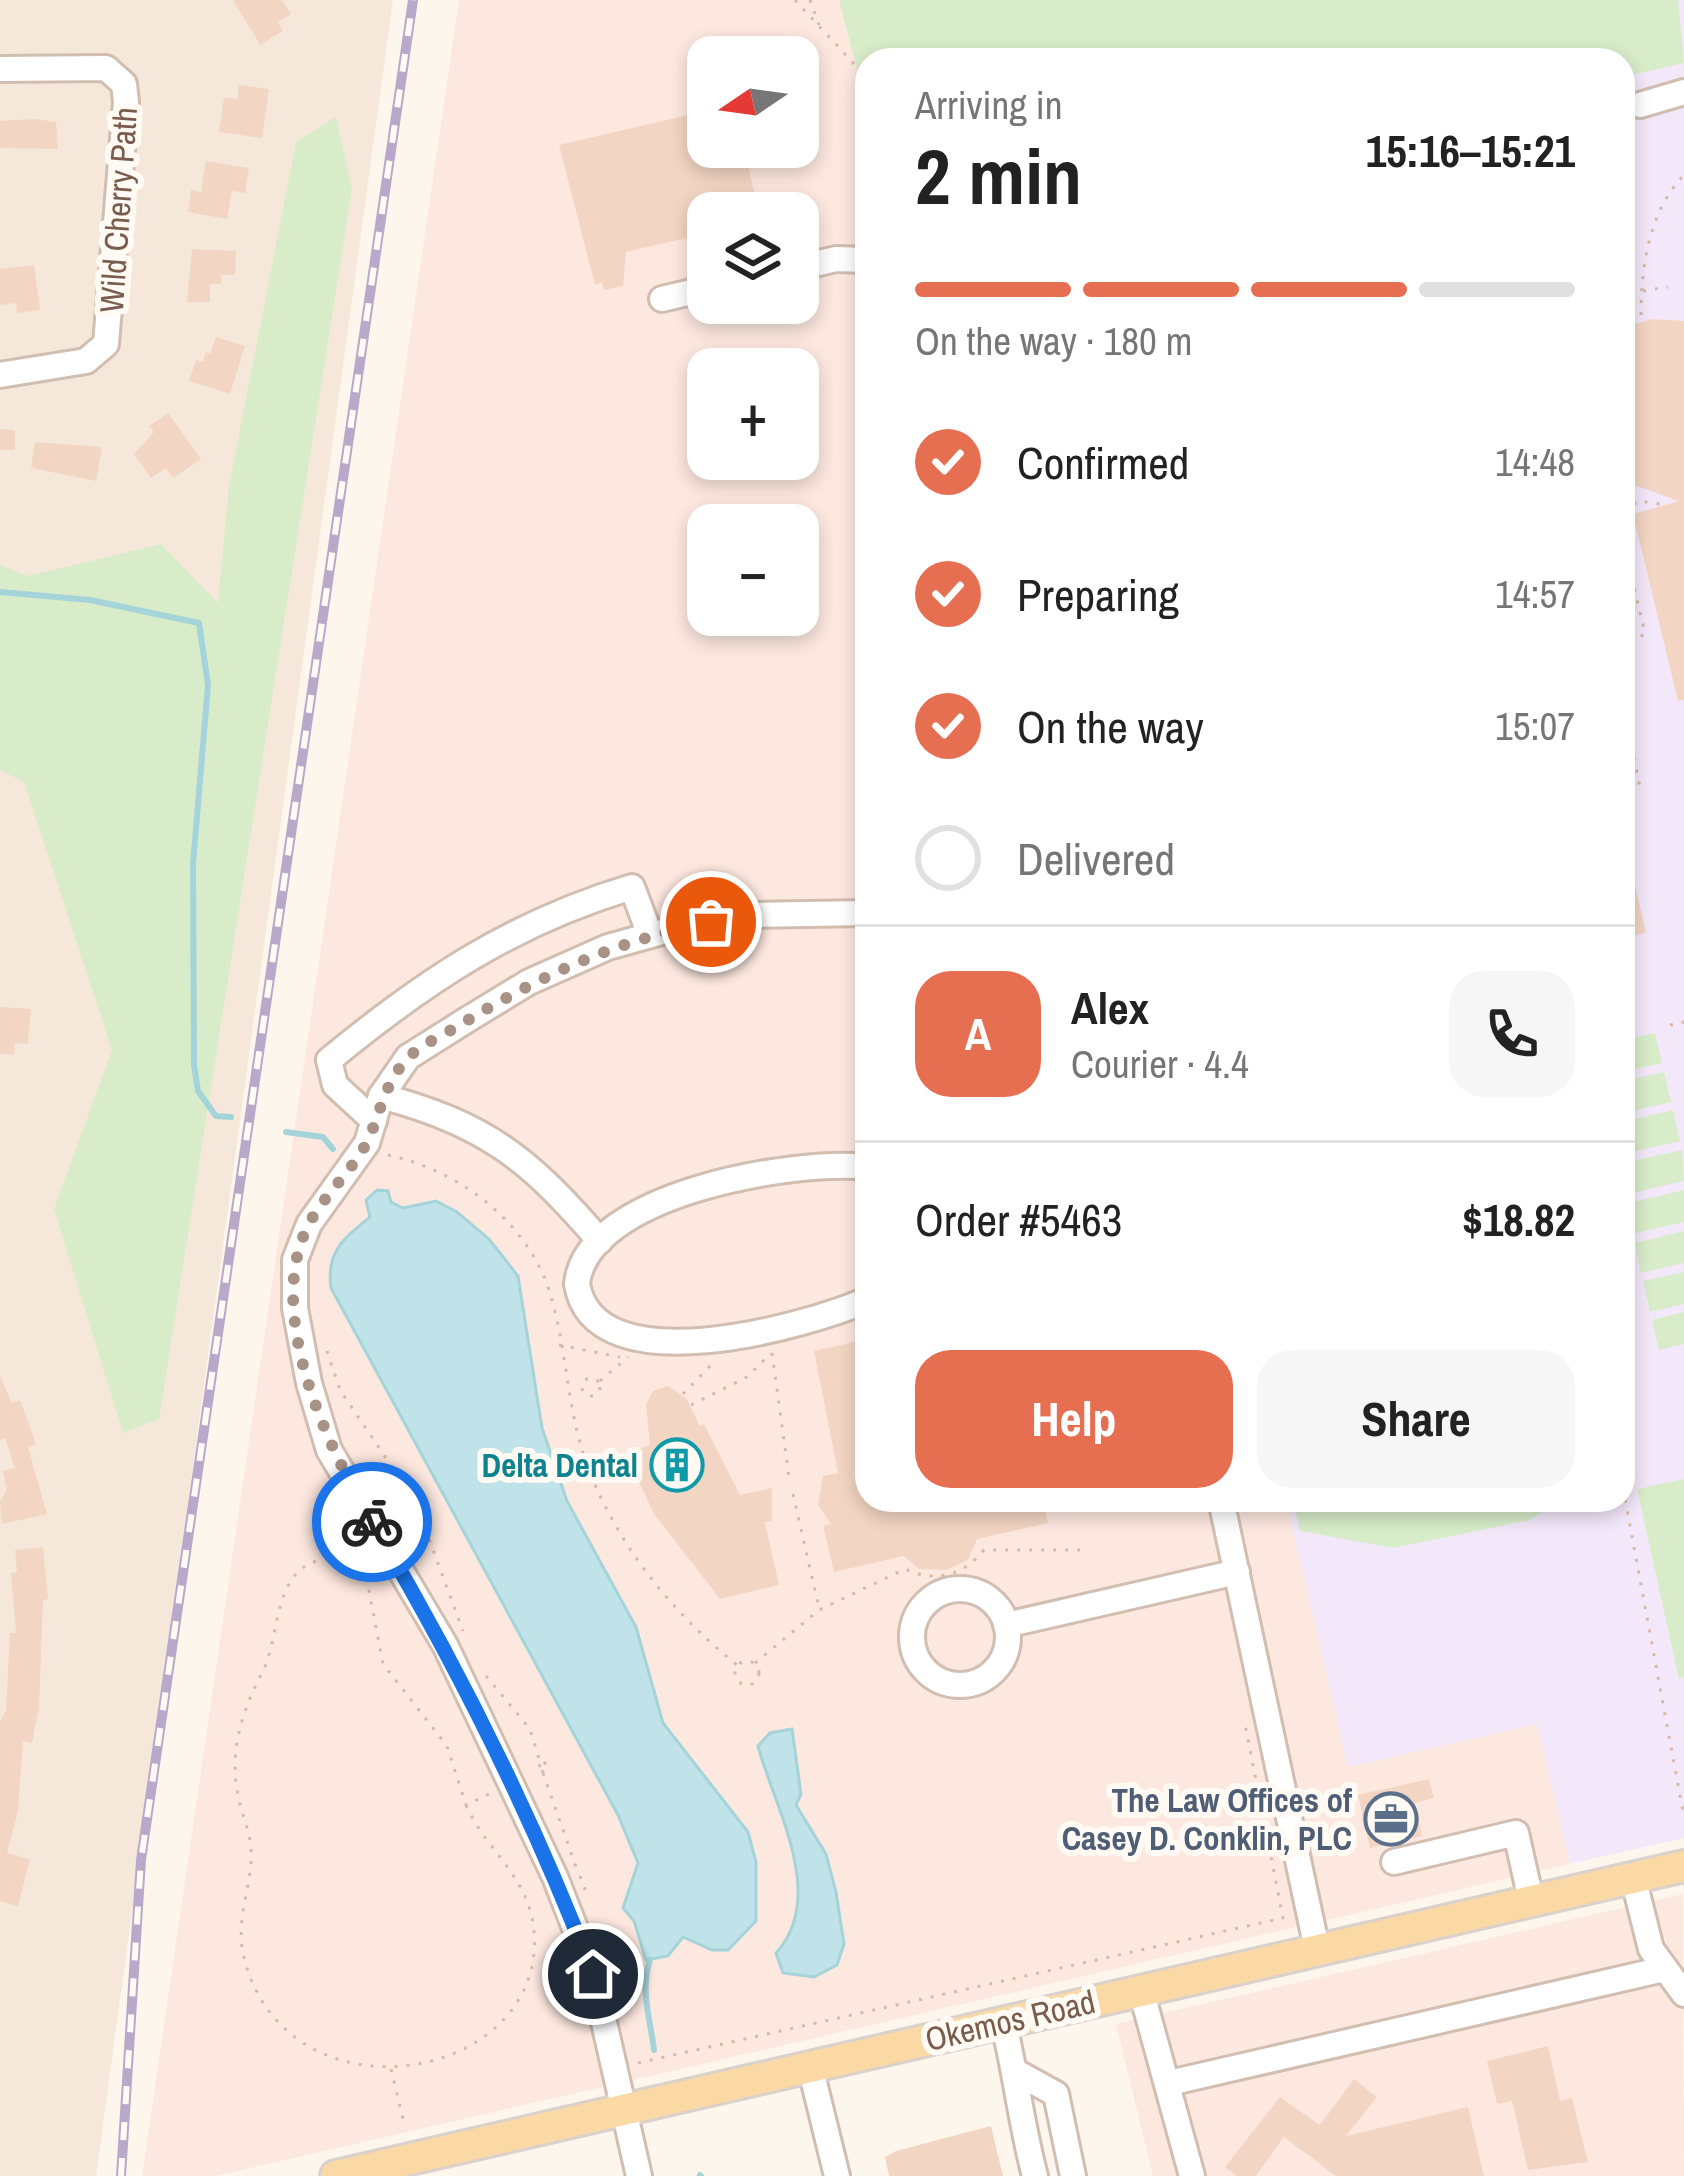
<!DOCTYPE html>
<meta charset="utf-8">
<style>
:root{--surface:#fff;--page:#f6f6f6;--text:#222;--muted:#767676;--line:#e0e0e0;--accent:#e76f51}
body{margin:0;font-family:"Archivo Narrow",sans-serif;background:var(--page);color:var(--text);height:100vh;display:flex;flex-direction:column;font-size:45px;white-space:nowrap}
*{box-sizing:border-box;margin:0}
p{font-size:39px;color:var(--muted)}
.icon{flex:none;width:66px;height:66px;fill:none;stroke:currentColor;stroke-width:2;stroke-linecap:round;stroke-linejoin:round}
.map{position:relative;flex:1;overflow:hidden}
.panel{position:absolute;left:855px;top:48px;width:780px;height:1464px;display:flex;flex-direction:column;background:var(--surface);border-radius:36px;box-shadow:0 6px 18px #0003}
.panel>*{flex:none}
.needle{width:78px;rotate:257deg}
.tools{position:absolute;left:687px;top:36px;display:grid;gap:24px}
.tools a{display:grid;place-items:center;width:132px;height:132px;border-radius:24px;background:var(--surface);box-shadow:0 6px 18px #0003;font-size:60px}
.pin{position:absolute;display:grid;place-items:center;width:102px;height:102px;color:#fff;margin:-51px;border:6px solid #fff;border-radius:50%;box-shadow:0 3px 12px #0007}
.courier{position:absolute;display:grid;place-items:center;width:120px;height:120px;margin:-60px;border:9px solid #1a73e8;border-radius:50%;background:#fff;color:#222;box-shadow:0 3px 15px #0007}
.overview em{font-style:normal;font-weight:700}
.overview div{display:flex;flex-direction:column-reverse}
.overview{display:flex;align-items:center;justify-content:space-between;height:204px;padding:0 60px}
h1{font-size:78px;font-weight:700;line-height:90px}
.bar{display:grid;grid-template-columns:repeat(4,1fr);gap:18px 12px;align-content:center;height:144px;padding:0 60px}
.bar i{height:15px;border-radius:9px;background:var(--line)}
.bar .current{background:var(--accent)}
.bar p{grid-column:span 4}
.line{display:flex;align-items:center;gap:30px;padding:0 60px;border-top:3px solid var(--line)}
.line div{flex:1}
.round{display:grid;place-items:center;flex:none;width:126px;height:126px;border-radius:36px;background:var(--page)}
ol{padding:0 60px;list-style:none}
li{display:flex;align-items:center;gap:36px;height:132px}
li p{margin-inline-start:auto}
li .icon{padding:12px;border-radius:50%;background:var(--accent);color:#fff;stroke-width:4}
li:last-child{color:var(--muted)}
li i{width:66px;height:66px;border:6px solid var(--line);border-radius:50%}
.primary-button{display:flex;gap:24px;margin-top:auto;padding:24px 60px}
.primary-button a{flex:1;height:138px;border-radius:36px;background:var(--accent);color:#fff;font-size:48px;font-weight:700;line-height:138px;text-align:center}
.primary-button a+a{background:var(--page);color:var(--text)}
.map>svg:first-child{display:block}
</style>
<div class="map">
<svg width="1684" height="2176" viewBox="0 0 1684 2176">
<rect width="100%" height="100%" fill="#fdf6ec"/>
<polygon fill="#f5e8da" points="0,0 393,0 96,2176 0,2176"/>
<g fill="#fde8e0" fill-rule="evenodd">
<path d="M459 0H936L867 60V1500H1286L1348 1767 1538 1724 1570 1864 216 2176H142ZM708 57H798V147H708ZM708 213H798V303H708ZM708 369H798V459H708ZM708 525H798V615H708Z"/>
<polygon points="1683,1894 1684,2176 1153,2176 1116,2024"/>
</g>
<polygon fill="#f3e8fa" points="936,0 1684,0 1684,1838 1570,1864 1537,1724 1348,1767 1286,1500 1623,1500 1623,60"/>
<g fill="#d8ecc9">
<polygon points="839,0 1678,0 1684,63 1623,77 1623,60 867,60 867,107"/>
<polygon points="336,117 352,189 159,1419 123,1433 54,1209 112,1050 24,782 0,770 0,565 28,576 161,544 218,603 229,486 296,142"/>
<polygon points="1655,1033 1662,1063 1623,1072 1623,1040"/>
<polygon points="1664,1072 1671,1102 1623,1113 1623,1081"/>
<polygon points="1673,1110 1680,1141 1623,1154 1623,1122"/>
<polygon points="1682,1150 1684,1181 1623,1195 1623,1163"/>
<polygon points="1684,1190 1684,1222 1632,1234 1625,1204"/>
<polygon points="1684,1231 1684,1263 1641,1273 1635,1243"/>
<polygon points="1684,1272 1684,1304 1650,1312 1643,1281"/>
<polygon points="1684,1312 1684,1344 1659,1350 1652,1320"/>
<polygon points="1684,1479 1684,1677 1679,1679 1637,1489"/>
<polygon points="1293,1500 1561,1500 1530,1520 1393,1548 1300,1531"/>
</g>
<g fill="#bfe3e8" stroke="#a5d3da" stroke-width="3">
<path d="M377 1190 388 1191 391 1202 403 1208 436 1201 457 1212 489 1239 518 1276 542 1428 567 1501 636 1627 663 1723 748 1832 756 1862V1921L728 1950H712L683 1937 668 1956 646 1960 634 1921 623 1908 638 1863 618 1815 331 1288C326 1252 343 1239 370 1217L366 1200Z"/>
<path d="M792 1729 801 1794 796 1805 826 1854 836 1892 844 1944 837 1965 814 1977 783 1973 776 1953C828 1896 774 1807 758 1746L770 1733Z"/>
</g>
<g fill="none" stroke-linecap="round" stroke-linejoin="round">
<g stroke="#a5d3da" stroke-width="6">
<polyline points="0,592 90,600 199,623 208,685 193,864 194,1065 198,1091 216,1116 231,1117"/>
<polyline points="286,1132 323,1137 333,1149"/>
<path d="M650 1960C640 1991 650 2018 654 2050"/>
<polyline points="700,2175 701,2176"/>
</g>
</g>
<g fill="#f3d5c3">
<polygon points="233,0 282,0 291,14 278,22 283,31 260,45"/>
<polygon points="239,85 269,89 262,138 219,132 224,97 237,99"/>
<polygon points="701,112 713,165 746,157 759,213 708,213 708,233 626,252 623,286 604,290 602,282 595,285 559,145"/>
<polygon points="35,119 56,122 58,149 0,148 0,121"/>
<polygon points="206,161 249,168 245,193 232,191 227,219 188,212 191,190 201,192"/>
<polygon points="192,249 236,251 235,275 221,275 221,284 210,284 210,302 187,302"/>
<polygon points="34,265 40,310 17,313 16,303 0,305 0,269"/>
<polygon points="1651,319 1684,321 1684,700 1678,701 1633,514 1679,501 1623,481 1623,328"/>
<polygon points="216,337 245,346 230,394 189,381 196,360 203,362 206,352 210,354"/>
<polygon points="168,413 201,459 173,478 166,468 151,478 134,454 154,432 149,426"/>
<polygon points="0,429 15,430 15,450 0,450"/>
<polygon points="35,442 102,447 96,481 31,468"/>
<polygon points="1629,860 1646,933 1623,938 1623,861"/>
<polygon points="0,1007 31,1009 28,1044 15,1043 14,1055 0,1054"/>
<polygon points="867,1339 867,1500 1043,1500 1048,1523 977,1539 968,1560 946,1570 919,1569 904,1556 834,1572 823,1526 831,1524 818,1505 823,1476 838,1473 814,1351"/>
<polygon points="0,1376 12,1403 20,1400 36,1444 28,1447 47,1514 2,1524 0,1502 7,1490 3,1471 15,1468 5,1438 0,1440"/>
<polygon points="668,1386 686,1398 700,1426 704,1424 740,1495 772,1488 772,1521 765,1522 779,1585 720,1599 654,1514 626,1454 650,1445 646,1404 653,1391"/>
<polygon points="43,1547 48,1599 43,1600 39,1707 32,1743 23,1741 18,1811 7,1853 30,1859 18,1906 0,1901 0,1722 6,1711 10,1633 16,1633 11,1573 17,1572 15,1550"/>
<polygon points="1429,1779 1434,1798 1415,1803 1422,1836 1370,1848 1358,1795"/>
<polygon points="1548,2046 1560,2101 1572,2098 1588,2162 1528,2170 1512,2101 1497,2104 1487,2061"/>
<polygon points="1354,2079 1377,2097 1346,2136 1468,2107 1484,2176 1336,2176 1284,2137 1256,2176 1237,2176 1225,2167 1280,2097 1320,2125"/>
<polygon points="991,2126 1003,2176 889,2176 885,2157 896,2151"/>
</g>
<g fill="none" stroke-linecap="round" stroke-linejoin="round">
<g stroke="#d1beb0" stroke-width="30">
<g id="minor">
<polyline points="0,69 106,68 124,84 126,102 106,344 86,361 0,375"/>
<polyline points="1640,105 1684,92"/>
<polyline points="798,268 836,259 867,260"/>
<polyline points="662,299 708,288"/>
<path d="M381 1096C488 1125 529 1159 600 1241"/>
<path d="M374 1121 335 1085 329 1060C425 981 512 923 632 887L650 935"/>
<path d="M867 1167C796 1159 586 1193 577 1284 594 1387 807 1326 867 1300"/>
<polyline points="1221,1500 1317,1949"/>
<circle cx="960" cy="1637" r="48"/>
<polyline points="1006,1625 1237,1572"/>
<polyline points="1394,1862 1516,1833 1531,1900"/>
<polyline points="1633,1877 1651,1949 1684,1994"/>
<polyline points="1141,1990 1192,2176"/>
<path d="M1003 2021C1016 2073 1021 2124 1035 2176"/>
<polyline points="810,2066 837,2176"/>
<polyline points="1016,2072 1056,2094 1073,2176"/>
<polyline points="1169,2083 1664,1969"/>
<polyline points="639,2176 593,1974 555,1877 445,1645 329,1450 309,1383 295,1308 295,1260 309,1224 367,1143 381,1096 408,1057 465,1021 529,982 608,947 662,932 754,915 867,913"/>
</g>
</g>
<g stroke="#dad1cd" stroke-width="36">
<polyline id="major" points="336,2176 1684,1866"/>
</g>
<g stroke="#d9b8a5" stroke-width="3" stroke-dasharray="3 9" stroke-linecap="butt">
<polyline points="795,0 867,78"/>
<polyline points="810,0 819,25"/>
<polyline points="1643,291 1668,287"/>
<path d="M1641 315C1641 267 1649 211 1684 175"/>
<polyline points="1623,510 1639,501 1660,504"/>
<polyline points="1623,542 1645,633 1623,652"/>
<polyline points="1624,711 1641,792"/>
<polyline points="1670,1025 1684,1022"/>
<path d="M388 1155C462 1171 532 1225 552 1300 568 1356 567 1414 589 1470 620 1549 672 1612 737 1665"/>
<polyline points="559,1345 620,1357"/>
<polyline points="327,1351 340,1390 415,1501 463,1631"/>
<polyline points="772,1353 790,1484"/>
<circle cx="591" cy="1387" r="9"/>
<polyline points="600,1381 628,1357"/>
<polyline points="1623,1388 1623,1425"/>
<polyline points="683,1394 715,1361"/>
<polyline points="691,1405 747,1377 771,1353"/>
<polyline points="1623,1488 1684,1817"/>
<polyline points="793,1494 819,1608"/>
<circle cx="747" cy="1673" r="12"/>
<path d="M755 1663 819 1610 905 1569C935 1583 963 1576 984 1550H1081"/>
<polyline points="486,1676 530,1729 540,1762"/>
<polygon points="544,1762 548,1767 541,1773 537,1768"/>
<polyline points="543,1773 576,1867"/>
<path d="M466 1805C486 1851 530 1877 534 1932 546 2080 295 2127 246 1965 232 1919 253 1891 251 1849 250 1830 241 1813 238 1795 229 1752 242 1711 262 1673 283 1631 270 1565 330 1558L349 1562 367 1580 383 1664 447 1746 466 1805 489 1794"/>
<polyline points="580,1876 587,1895"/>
<polyline points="638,2063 1283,1918 1245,1724"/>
<polyline points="391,2069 403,2119"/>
</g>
<use href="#minor" stroke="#fff" stroke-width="24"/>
<use href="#major" stroke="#fbd9a5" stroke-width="30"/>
<g stroke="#b9a8c9" stroke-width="10">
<polyline id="rail" points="121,2176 141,1860 413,0"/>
</g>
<use href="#rail" stroke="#fffaf3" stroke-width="6" stroke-dasharray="18" stroke-linecap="butt"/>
</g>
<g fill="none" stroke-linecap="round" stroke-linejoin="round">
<path stroke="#a89285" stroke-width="12" stroke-dasharray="0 21.6" d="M372 1522C327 1446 262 1309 310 1222 326 1193 354 1169 368 1140 381 1112 384 1084 407 1059 420 1045 443 1035 460 1025 541 975 618 940 711 922"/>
<path stroke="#1a73e8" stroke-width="15" d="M372 1522C458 1667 533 1817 593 1974"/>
</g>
<defs>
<g id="building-ring" transform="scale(2.7)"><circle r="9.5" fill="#fffaf3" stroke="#0f9aa8" stroke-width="1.5"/><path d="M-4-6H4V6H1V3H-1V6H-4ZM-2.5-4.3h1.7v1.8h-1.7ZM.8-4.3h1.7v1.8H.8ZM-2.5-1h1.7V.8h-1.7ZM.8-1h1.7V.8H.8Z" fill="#0f9aa8"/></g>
<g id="office-ring" transform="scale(2.7)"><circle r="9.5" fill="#fffaf3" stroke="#5c6f8a" stroke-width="1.5"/><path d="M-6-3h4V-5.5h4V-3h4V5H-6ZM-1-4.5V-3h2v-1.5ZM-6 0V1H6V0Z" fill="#5c6f8a"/></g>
</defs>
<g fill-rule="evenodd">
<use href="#building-ring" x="677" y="1465"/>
<use href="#office-ring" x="1391" y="1819"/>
</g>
<g text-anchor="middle" stroke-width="12" stroke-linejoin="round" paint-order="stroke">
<g font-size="33" fill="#7a5c4d" stroke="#fffaf3">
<text transform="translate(118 210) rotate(-86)" y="12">Wild Cherry Path</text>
<text transform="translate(1010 2020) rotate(-13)" y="12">Okemos Road</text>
</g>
<g font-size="33" font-weight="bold" fill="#0d838f" stroke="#fffaf3" text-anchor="end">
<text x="638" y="1477">Delta Dental</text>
</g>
<g font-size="33" font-weight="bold" fill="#4e5e75" stroke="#fffaf3" text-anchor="end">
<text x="1352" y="1812">The Law Offices of<tspan x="1352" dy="38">Casey D. Conklin, PLC</tspan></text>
</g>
</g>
</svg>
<div class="tools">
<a><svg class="needle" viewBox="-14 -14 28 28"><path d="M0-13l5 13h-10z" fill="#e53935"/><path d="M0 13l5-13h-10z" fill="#767676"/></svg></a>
<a><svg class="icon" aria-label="layers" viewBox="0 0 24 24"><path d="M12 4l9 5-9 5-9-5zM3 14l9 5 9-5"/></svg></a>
<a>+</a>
<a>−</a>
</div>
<div class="pin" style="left:711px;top:922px;background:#ea580c"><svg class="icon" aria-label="bag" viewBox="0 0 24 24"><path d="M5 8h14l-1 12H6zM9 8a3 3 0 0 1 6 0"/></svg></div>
<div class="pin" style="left:593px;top:1974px;background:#1f2937"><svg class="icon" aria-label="home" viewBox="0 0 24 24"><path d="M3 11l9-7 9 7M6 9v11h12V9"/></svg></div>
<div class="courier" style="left:372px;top:1522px"><svg class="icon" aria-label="bike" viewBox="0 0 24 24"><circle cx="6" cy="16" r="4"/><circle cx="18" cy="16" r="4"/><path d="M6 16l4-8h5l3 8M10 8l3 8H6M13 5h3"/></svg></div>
<section class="panel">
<div class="overview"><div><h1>2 min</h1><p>Arriving in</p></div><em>15:16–15:21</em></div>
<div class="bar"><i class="current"></i><i class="current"></i><i class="current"></i><i></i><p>On the way · 180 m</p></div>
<ol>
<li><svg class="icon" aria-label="check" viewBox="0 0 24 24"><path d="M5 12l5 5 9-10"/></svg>Confirmed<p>14:48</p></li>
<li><svg class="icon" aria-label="check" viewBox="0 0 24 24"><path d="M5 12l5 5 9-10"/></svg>Preparing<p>14:57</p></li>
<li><svg class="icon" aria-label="check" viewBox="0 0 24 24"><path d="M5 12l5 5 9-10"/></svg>On the way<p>15:07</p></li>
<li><i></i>Delivered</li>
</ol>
<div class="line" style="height:216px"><b class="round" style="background:var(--accent);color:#fff">A</b><div><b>Alex</b><p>Courier · 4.4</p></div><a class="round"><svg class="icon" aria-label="phone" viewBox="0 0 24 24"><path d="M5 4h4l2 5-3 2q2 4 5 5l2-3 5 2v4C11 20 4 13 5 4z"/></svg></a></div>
<div class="line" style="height:156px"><div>Order #5463</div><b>$18.82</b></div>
<div class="primary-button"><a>Help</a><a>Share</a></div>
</section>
</div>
